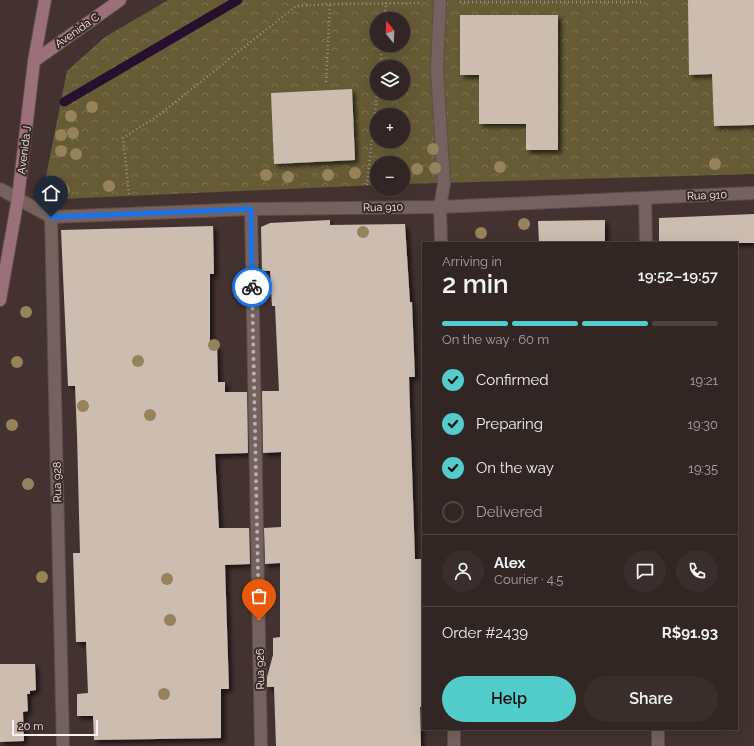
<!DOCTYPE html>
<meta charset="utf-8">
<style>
:root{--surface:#322624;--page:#3a2e2c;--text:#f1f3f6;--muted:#a8a5a6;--line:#4d4341;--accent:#53cdcb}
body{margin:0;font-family:Raleway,sans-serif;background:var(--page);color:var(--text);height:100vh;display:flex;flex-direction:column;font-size:15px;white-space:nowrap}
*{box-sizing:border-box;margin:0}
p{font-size:13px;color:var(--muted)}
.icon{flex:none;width:22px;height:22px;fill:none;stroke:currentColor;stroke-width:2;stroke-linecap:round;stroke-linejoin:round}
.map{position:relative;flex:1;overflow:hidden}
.drawer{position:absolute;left:422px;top:242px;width:316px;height:488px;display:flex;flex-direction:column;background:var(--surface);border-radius:0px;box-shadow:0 4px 16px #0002,0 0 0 1px var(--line)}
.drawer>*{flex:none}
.needle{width:26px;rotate:342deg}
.tools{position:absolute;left:370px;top:12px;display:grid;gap:8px}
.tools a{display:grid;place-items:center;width:40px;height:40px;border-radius:50%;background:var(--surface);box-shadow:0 4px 16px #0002,0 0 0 1px var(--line);font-size:20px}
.scale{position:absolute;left:12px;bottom:10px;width:86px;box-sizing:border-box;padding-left:4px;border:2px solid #fdf2f1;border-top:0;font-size:11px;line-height:14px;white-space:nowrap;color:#fdf2f1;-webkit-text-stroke:3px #382826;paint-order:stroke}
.pin{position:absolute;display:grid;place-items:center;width:34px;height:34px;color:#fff;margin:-41px -17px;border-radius:50% 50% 50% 0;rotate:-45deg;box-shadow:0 0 4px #0007}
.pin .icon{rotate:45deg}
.courier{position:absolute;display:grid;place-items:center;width:40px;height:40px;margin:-20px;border:3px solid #1a73e8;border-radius:50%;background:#fff;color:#222;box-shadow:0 1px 5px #0007}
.overview em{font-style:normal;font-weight:600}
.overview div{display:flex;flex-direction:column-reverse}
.overview{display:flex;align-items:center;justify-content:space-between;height:68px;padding:0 20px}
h1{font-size:26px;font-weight:600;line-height:30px}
.bar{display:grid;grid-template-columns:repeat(4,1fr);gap:6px 4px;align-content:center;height:48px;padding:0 20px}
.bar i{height:5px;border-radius:3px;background:var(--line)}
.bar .current{background:var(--accent)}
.bar p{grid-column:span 4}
.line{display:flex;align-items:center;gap:10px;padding:0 20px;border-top:1px solid var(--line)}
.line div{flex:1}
.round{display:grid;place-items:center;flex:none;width:42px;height:42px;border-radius:21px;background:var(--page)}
ol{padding:0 20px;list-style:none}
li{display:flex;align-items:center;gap:12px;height:44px}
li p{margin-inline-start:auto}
li .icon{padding:4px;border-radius:50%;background:var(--accent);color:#111;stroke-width:4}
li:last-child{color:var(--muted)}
li i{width:22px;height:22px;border:2px solid var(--line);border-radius:50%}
.action{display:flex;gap:8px;margin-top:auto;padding:8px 20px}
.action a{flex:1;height:46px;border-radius:24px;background:var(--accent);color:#111;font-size:16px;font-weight:600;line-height:46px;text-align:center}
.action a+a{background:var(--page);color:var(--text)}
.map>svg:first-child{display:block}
</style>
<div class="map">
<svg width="754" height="746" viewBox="0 0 754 746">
<defs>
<pattern id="forest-crowns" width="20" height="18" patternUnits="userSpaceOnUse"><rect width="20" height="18" fill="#665b35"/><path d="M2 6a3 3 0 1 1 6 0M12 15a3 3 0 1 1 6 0" fill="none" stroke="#7d7353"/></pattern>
<filter id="shadow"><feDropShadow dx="3.5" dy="3.5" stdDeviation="2" flood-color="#0009"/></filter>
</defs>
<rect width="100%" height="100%" fill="#433230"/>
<path fill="url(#forest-crowns)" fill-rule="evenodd" d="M168 0H754V174L403 184V163H377V185L61 199 43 191 67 71 105 37ZM377 19H403V45H377ZM377 67H403V93H377ZM377 115H403V141H377Z"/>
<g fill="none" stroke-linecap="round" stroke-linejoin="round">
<polyline stroke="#27102d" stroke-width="9" points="64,102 238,0"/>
</g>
<g fill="#cdbdb1" filter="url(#shadow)">
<polygon points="688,0 754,0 754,125 714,126 712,74 689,75"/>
<polygon points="460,15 558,15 558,150 526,150 526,124 479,124 479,75 460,75"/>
<polygon points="352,89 355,160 274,164 271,93"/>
<polygon points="754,214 754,243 659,243 659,218"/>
<polygon points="330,220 330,225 405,224 410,302 412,302 415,377 409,377 415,559 423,559 423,707 420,707 421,746 276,746 274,687 267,687 267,677 273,655 273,638 280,637 280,563 265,564 264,528 281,527 281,452 263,453 262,391 279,391 275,306 272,306 270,271 262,271 261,227 270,223"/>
<polygon points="605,220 605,243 539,243 538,221"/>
<polygon points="213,226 214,274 210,274 210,346 217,345 218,382 225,382 225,392 247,392 248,453 215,454 219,528 249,528 250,564 225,565 229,689 221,689 221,738 94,740 93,716 77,716 77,694 88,693 86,642 76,642 73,553 80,553 77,434 75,386 68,386 61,230"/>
<polygon points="0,664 35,664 36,690 30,691 30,694 27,694 28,711 23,712 24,741 0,742"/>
</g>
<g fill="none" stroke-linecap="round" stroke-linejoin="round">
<g stroke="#5c4e4c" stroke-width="14">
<polyline id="lane" points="440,207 444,184 437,70 440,0"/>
</g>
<g stroke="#5c4e4c" stroke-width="14">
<g id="street">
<polyline points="0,189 51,217 251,209 440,207 754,193"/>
<polyline points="645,198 646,243"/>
<polyline points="440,207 441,243"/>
<polyline points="251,209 261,746"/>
<polyline points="51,217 63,746"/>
<polyline points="454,729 454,746"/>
<polyline points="658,729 658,746"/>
</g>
</g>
<g stroke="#5c4e4c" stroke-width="14">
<g id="secondary">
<polyline points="34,61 120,0"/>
<polyline points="0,300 18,198 34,61 45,0"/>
</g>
</g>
<g stroke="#9e8f8e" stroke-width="2.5" stroke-dasharray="1 3" stroke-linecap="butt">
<polyline points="460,2 642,2"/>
<polyline points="384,19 386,3"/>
<polyline points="380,67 382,45"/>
<polyline points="326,82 330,4"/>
<polyline points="367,185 377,93"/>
<polyline points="129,194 123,138 159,115 296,6 330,4 419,3"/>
</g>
<use href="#lane" stroke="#75625f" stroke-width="12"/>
<use href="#street" stroke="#75625f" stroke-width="12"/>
<use href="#secondary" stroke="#9b707b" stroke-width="12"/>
</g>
<g fill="#96825b">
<circle cx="92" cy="107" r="6"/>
<circle cx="71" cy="116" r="6"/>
<circle cx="73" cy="133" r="6"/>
<circle cx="61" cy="135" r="6"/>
<circle cx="433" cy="149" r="6"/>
<circle cx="61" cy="151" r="6"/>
<circle cx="76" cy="154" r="6"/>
<circle cx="715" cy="164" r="6"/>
<circle cx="500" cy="167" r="6"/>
<circle cx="435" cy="168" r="6"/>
<circle cx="417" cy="169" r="6"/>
<circle cx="355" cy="173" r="6"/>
<circle cx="266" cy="175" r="6"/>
<circle cx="328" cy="175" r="6"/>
<circle cx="288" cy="177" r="6"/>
<circle cx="109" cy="186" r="6"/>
<circle cx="64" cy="190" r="6"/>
<circle cx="524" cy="224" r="6"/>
<circle cx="363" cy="232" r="6"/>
<circle cx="481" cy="233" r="6"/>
<circle cx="26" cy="312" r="6"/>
<circle cx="214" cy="345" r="6"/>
<circle cx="138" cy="361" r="6"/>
<circle cx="17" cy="362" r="6"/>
<circle cx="83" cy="406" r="6"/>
<circle cx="150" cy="415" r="6"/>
<circle cx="12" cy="425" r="6"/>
<circle cx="28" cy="484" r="6"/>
<circle cx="42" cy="577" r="6"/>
<circle cx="167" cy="579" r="6"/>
<circle cx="170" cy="620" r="6"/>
<circle cx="164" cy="694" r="6"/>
</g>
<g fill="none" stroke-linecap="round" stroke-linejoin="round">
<polyline stroke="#bcafad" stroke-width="4" stroke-dasharray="0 7.2" points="252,287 259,620"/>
<polyline stroke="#1a73e8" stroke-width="5" points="51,217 251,209 252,287"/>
</g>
<g text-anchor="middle" stroke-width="4" stroke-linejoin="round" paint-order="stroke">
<g font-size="11" fill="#fdf2f1" stroke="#382826">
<text transform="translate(77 30) rotate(-35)" y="4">Avenida C</text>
<text transform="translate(24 150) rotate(-83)" y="4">Avenida J</text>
<text transform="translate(707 195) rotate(-2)" y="4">Rua 910</text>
<text transform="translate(383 207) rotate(-1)" y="4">Rua 910</text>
<text transform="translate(57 482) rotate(-91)" y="4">Rua 928</text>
<text transform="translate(260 669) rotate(-91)" y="4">Rua 926</text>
</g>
</g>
</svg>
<div class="tools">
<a><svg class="needle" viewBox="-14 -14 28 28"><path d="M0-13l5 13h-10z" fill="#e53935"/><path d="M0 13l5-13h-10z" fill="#a8a5a6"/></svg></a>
<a><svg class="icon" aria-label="layers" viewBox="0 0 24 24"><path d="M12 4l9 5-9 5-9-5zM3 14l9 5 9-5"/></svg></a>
<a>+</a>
<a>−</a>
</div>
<div class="scale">20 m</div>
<div class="pin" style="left:259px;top:620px;background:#ea580c"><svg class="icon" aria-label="bag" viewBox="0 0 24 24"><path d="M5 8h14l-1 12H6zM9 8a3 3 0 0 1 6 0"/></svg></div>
<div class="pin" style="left:51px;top:217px;background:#1f2937"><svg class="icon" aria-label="home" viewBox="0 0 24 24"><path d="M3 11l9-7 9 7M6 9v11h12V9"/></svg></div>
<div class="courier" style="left:252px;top:287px"><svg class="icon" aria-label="bike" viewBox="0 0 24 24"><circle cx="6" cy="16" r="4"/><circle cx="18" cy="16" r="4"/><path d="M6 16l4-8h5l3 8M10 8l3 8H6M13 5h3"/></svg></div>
<section class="drawer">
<div class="overview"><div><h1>2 min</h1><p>Arriving in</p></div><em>19:52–19:57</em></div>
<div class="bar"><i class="current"></i><i class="current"></i><i class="current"></i><i></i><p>On the way · 60 m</p></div>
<ol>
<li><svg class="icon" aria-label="check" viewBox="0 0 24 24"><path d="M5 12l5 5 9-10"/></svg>Confirmed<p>19:21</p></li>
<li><svg class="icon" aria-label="check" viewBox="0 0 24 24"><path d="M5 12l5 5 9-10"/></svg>Preparing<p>19:30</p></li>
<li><svg class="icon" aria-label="check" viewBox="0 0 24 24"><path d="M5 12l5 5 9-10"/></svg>On the way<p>19:35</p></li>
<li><i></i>Delivered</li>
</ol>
<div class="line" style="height:72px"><a class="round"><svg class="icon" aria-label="person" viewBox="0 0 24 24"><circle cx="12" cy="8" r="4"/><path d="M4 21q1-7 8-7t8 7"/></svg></a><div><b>Alex</b><p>Courier · 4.5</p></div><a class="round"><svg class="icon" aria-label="chat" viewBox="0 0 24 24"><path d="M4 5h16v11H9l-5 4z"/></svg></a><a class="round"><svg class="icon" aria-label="phone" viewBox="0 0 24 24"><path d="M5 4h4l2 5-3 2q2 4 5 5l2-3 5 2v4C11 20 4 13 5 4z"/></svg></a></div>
<div class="line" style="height:52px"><div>Order #2439</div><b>R$91.93</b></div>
<div class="action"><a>Help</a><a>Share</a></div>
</section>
</div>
